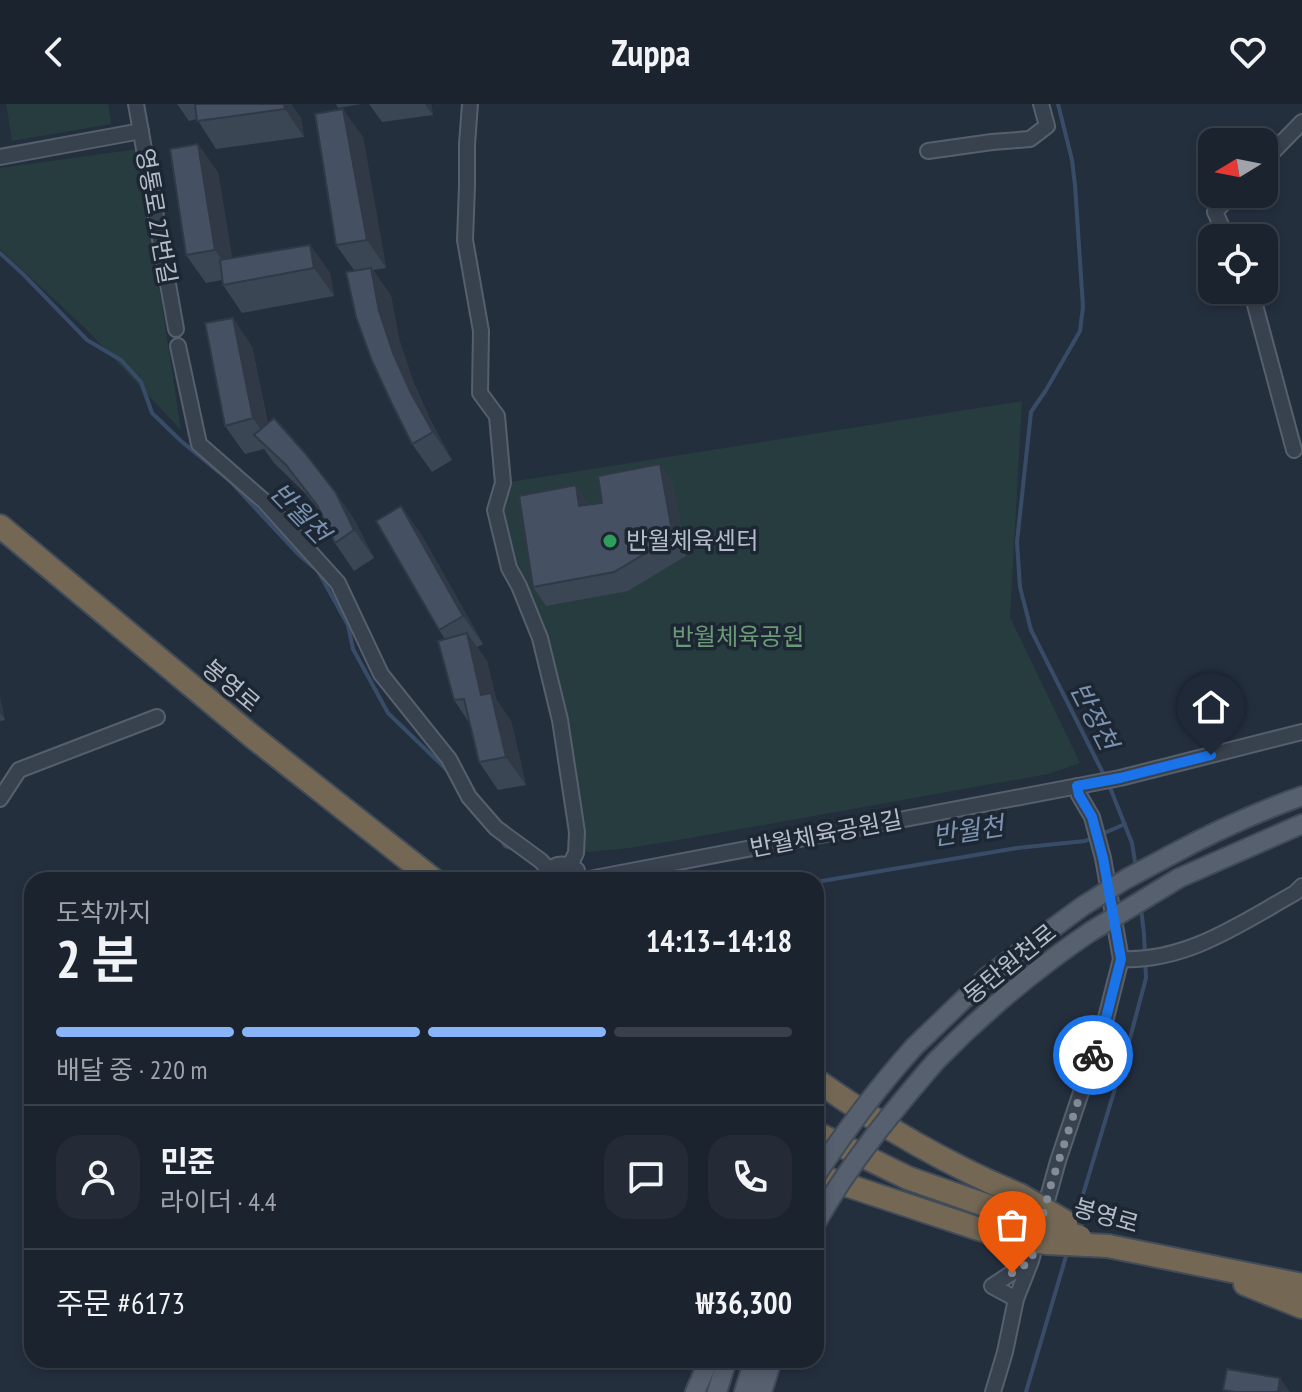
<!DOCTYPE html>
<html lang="ko">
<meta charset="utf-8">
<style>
:root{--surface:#1b232e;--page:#242b36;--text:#f1f3f6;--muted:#a0a4aa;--line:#39404a;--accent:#8ab4f8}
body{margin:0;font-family:"PT Sans Narrow","Noto Sans KR",sans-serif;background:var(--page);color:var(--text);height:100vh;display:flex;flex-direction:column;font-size:30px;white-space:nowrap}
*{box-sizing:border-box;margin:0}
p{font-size:26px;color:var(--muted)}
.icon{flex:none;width:44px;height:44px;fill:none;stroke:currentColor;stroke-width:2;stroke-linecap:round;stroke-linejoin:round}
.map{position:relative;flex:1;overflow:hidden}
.drawer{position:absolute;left:24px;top:768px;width:800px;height:496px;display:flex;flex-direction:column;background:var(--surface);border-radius:24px;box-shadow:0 4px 12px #0003,0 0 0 2px var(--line)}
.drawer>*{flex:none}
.needle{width:52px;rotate:260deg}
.controls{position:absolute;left:1198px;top:24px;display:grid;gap:16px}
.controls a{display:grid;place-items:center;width:80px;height:80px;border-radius:16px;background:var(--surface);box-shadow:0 4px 12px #0003,0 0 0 2px var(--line);font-size:40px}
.pin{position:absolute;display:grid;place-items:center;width:68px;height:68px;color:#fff;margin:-82px -34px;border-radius:50% 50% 50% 0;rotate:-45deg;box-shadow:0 0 8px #0007}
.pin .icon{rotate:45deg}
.courier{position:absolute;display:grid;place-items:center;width:80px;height:80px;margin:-40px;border:6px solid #1a73e8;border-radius:50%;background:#fff;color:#222;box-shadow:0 2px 10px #0007}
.head em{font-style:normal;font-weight:600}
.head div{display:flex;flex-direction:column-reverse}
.head{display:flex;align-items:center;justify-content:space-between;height:136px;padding:0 32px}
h1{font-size:52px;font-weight:600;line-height:60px}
.bar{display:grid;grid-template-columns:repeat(4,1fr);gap:12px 8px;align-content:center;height:96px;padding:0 32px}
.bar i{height:10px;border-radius:6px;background:var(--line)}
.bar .active{background:var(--accent)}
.bar p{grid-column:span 4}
.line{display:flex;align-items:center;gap:20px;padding:0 32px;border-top:2px solid var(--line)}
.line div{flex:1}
.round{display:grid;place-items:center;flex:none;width:84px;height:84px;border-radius:24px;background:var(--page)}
header{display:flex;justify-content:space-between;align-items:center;height:104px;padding:0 32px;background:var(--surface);font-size:36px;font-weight:600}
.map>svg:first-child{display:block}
</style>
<header><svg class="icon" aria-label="back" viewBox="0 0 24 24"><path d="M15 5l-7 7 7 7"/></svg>Zuppa<svg class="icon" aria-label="heart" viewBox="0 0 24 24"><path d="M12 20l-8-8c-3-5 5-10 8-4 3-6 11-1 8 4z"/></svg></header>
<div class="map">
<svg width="1302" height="1288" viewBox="0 0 1302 1288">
<rect width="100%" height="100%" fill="#242f3e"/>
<g fill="#263c3f">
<polygon points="6,0 108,0 111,20 12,37"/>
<polygon points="138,45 181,326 85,224 0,145 0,64"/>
<polygon points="1022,297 1010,513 1080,659 1048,670 690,734 629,744 576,749 560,616 495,406 503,379"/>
</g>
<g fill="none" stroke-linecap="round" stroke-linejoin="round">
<g stroke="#394c67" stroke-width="4">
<polyline points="1058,0 1072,56 1075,81 1083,203 1080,227 1046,286 1031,308 1017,438 1020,483 1031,526 1105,673"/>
<polyline points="0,149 24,171 87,236 121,256 141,278 152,309 181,337 231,378 298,450 318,467 348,521 353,545 388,609 448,667"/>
<polyline points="1109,681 1132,739 1136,764"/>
<polyline points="1102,730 1125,720"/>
<polyline points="500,734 505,742 514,745"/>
<polyline points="816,778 1017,744 1085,737 1094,733"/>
<polyline points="1075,1117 1129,938 1146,874 1144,830 1141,804"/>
<polyline points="1026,1288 1067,1149"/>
</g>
<g stroke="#565f6c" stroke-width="18">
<g id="minor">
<polyline points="136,0 176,225"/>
<polyline points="470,0 467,40 467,82 465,136 481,227 480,289 497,312 503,379 495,406 509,464 519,482 540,534 560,616 577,728 576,749 570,761"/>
<polyline points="928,47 992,38 1030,35 1047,22 1041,0"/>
<polyline points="0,53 141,27"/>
<polyline points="1264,57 1302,18"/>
<polyline points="1227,134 1215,108 1232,90"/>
<polyline points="1251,186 1294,346"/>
<polyline points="178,242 199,340 264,397 338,479 381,570 449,655 469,693 496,724 541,757 548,765"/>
<polyline points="0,695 19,666 157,613"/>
<path d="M542 776C549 760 563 756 577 766"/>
<polyline points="584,776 1120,674 1302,628"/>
<path d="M1121 855C1187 858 1241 819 1295 789L1302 782"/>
<polyline points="1043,1111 1058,1057 1106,914 1121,855 1103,754 1092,713 1079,691 1077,682"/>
<polyline points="1016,1195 992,1182 1030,1157"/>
<polyline points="993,1288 1005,1248 1016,1195 1031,1157 1038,1131"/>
</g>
</g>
<g stroke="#414a57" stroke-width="22">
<g id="major">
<path d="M1169 752C1211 729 1257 708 1302 692"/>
<polyline points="1179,774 1302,720"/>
<polyline points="914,943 989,871 1083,802"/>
<path d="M936 957C983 909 1034 866 1090 828"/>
<polyline points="695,1288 709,1256"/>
<polyline points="717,1288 727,1256"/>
<polyline points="744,1288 754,1256"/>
<polyline points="762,1288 772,1256"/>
</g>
</g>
<g stroke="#434c59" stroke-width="26">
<g id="highway">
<polyline points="0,422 253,633 434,776"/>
<path d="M816 976C881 1022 946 1060 1020 1091"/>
<polyline points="816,1029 908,1074 1008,1109"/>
<polyline points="816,1071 1000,1132"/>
<polyline points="1108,1142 1302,1181"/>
<polyline points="1245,1180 1302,1203"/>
</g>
</g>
<use href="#minor" stroke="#38414e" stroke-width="14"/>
<use href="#major" stroke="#56606e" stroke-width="18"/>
<use href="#highway" stroke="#746855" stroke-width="22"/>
<g stroke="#414a57" stroke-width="22" stroke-linecap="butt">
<g id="major-bridge">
<polyline points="1083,802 1126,775 1169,752"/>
<polyline points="1090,828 1179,774"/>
<path d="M816 1071C846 1026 878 983 914 943"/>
<path d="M816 1119C849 1060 892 1008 936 957"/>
</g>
</g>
<g stroke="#434c59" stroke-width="26" stroke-linecap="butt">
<g id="highway-bridge">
<polyline points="1020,1091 1066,1118"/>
<polyline points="1008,1109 1080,1133"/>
<polyline points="1000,1132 1047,1139 1108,1142"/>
</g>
</g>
<use href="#major-bridge" stroke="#56606e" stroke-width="18"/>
<use href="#highway-bridge" stroke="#746855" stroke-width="22"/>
</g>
<g fill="#3b4654">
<polygon points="177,0 291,0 301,14 304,33 216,45 197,15 189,17"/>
<polygon points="336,0 362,0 338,4"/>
<polygon points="369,0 431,0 433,11 382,18"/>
<polygon points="363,33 386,164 373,166 391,192 399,235 413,277 431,317 452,356 432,368 412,340 354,166 336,141"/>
<polygon points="218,68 232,154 310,141 330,169 334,192 242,209 223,181 222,176 206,179 186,151"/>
<polygon points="252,242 268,320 336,389 355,417 374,454 354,467 335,439 321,409 306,390 274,359 264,345 245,350 225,322"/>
<polygon points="660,360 673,379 686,452 628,487 546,502 533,483 589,401 602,399"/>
<polygon points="421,430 483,540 477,543 487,557 496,595 511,617 526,681 498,686 479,658 470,620 454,596 445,535 439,526"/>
<polygon points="0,594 5,616 0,617"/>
</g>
<g fill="#303945">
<polygon points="284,0 291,0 301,14 304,33 285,5"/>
<polygon points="425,0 431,0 433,11"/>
<polygon points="343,5 363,33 386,164 367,136"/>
<polygon points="198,40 218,68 235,174 215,146"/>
<polygon points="310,141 330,169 334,192 314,164"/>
<polygon points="371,164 391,192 399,235 413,277 431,317 452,356 433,328 411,289 393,249 379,207"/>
<polygon points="233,214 252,242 272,342 253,314"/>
<polygon points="660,360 673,379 686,452 673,433"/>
<polygon points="576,381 589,400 579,402"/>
<polygon points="336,389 355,417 374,454 354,426"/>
<polygon points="401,402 421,430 483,540 463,512"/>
<polygon points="467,529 487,557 496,595 511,617 526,681 506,653 481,591"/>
<polygon points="0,594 5,616 0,609"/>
<polygon points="1280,1274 1290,1288 1278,1288"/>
</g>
<g fill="#455162" stroke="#303945" stroke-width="2">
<polygon points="195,0 284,0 285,5 197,17"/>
<polygon points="343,5 367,136 336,141 315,10"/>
<polygon points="198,40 215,146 186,151 170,45"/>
<polygon points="310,141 314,164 223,181 220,156"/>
<polygon points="371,164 379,207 393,249 411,289 433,328 412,340 392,300 372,257 356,213 346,168"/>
<polygon points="233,214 253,314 225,322 205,219"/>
<polygon points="274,314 305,349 336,389 354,426 335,439 317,401 286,361 254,331"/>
<polygon points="660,360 673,433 614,468 533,483 519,392 576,381 579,402 602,399 598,372"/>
<polygon points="401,402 463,512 439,526 376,417"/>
<polygon points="467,529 481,591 491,589 506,653 479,658 464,595 454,596 438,537"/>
<polygon points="1227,1265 1280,1274 1278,1288 1236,1288 1223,1286"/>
</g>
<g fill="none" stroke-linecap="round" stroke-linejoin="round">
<polyline stroke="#828b98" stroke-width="8" stroke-dasharray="0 14.4" points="1012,1169 1031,1157 1050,1084 1093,951"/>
<polyline stroke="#1a73e8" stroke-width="10" points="1093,951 1106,914 1121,855 1103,754 1092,713 1079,691 1077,682 1120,674 1211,651"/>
</g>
<circle fill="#2e9e5b" stroke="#1d2633" stroke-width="3" cx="610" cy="437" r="8"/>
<g text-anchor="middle" stroke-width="7" stroke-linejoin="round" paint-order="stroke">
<g font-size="24" fill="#b4bcc9" stroke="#1d2633">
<text transform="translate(156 112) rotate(80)" y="8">영통로 27번길</text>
<text transform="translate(231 582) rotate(40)" y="8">봉영로</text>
<text transform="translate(826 730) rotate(-11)" y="8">반월체육공원길</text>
<text transform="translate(1010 860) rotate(-39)" y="8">동탄원천로</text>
<text transform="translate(1106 1112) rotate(16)" y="8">봉영로</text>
</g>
<g font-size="24" fill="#b4bcc9" stroke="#1d2633" text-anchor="start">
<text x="626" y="445">반월체육센터</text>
</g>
<g font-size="24" fill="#6b9a76" stroke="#1d2633">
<text x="738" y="541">반월체육공원</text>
</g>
<g font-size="26" font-style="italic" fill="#7c92b1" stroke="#1d2633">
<text transform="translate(300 409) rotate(46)" y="9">반월천</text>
<text transform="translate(1094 612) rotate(63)" y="9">반정천</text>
<text transform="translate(968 727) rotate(-9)" y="9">반월천</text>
</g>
</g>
</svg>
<div class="controls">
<a><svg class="needle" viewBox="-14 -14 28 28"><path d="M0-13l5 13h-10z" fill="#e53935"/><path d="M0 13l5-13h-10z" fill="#a0a4aa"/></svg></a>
<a><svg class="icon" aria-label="locate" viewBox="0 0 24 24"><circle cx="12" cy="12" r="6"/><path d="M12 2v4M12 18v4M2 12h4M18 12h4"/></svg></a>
</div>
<div class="pin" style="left:1012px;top:1169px;background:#ea580c"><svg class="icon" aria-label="bag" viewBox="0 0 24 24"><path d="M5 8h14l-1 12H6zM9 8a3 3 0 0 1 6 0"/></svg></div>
<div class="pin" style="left:1211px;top:651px;background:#1f2937"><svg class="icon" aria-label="home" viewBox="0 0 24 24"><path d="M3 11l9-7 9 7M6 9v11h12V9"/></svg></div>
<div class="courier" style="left:1093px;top:951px"><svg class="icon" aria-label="bike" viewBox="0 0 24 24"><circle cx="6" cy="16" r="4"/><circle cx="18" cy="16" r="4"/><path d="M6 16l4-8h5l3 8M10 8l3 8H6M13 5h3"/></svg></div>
<section class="drawer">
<div class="head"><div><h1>2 분</h1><p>도착까지</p></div><em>14:13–14:18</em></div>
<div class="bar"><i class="active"></i><i class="active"></i><i class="active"></i><i></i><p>배달 중 · 220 m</p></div>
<div class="line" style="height:144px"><a class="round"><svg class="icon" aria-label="person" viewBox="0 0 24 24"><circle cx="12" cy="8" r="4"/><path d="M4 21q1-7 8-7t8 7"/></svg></a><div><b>민준</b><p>라이더 · 4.4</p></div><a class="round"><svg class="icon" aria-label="chat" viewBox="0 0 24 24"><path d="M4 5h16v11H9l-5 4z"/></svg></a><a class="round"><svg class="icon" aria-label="phone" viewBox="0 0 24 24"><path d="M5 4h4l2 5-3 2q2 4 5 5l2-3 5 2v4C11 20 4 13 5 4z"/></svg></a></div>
<div class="line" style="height:104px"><div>주문 #6173</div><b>₩36,300</b></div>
</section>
</div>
